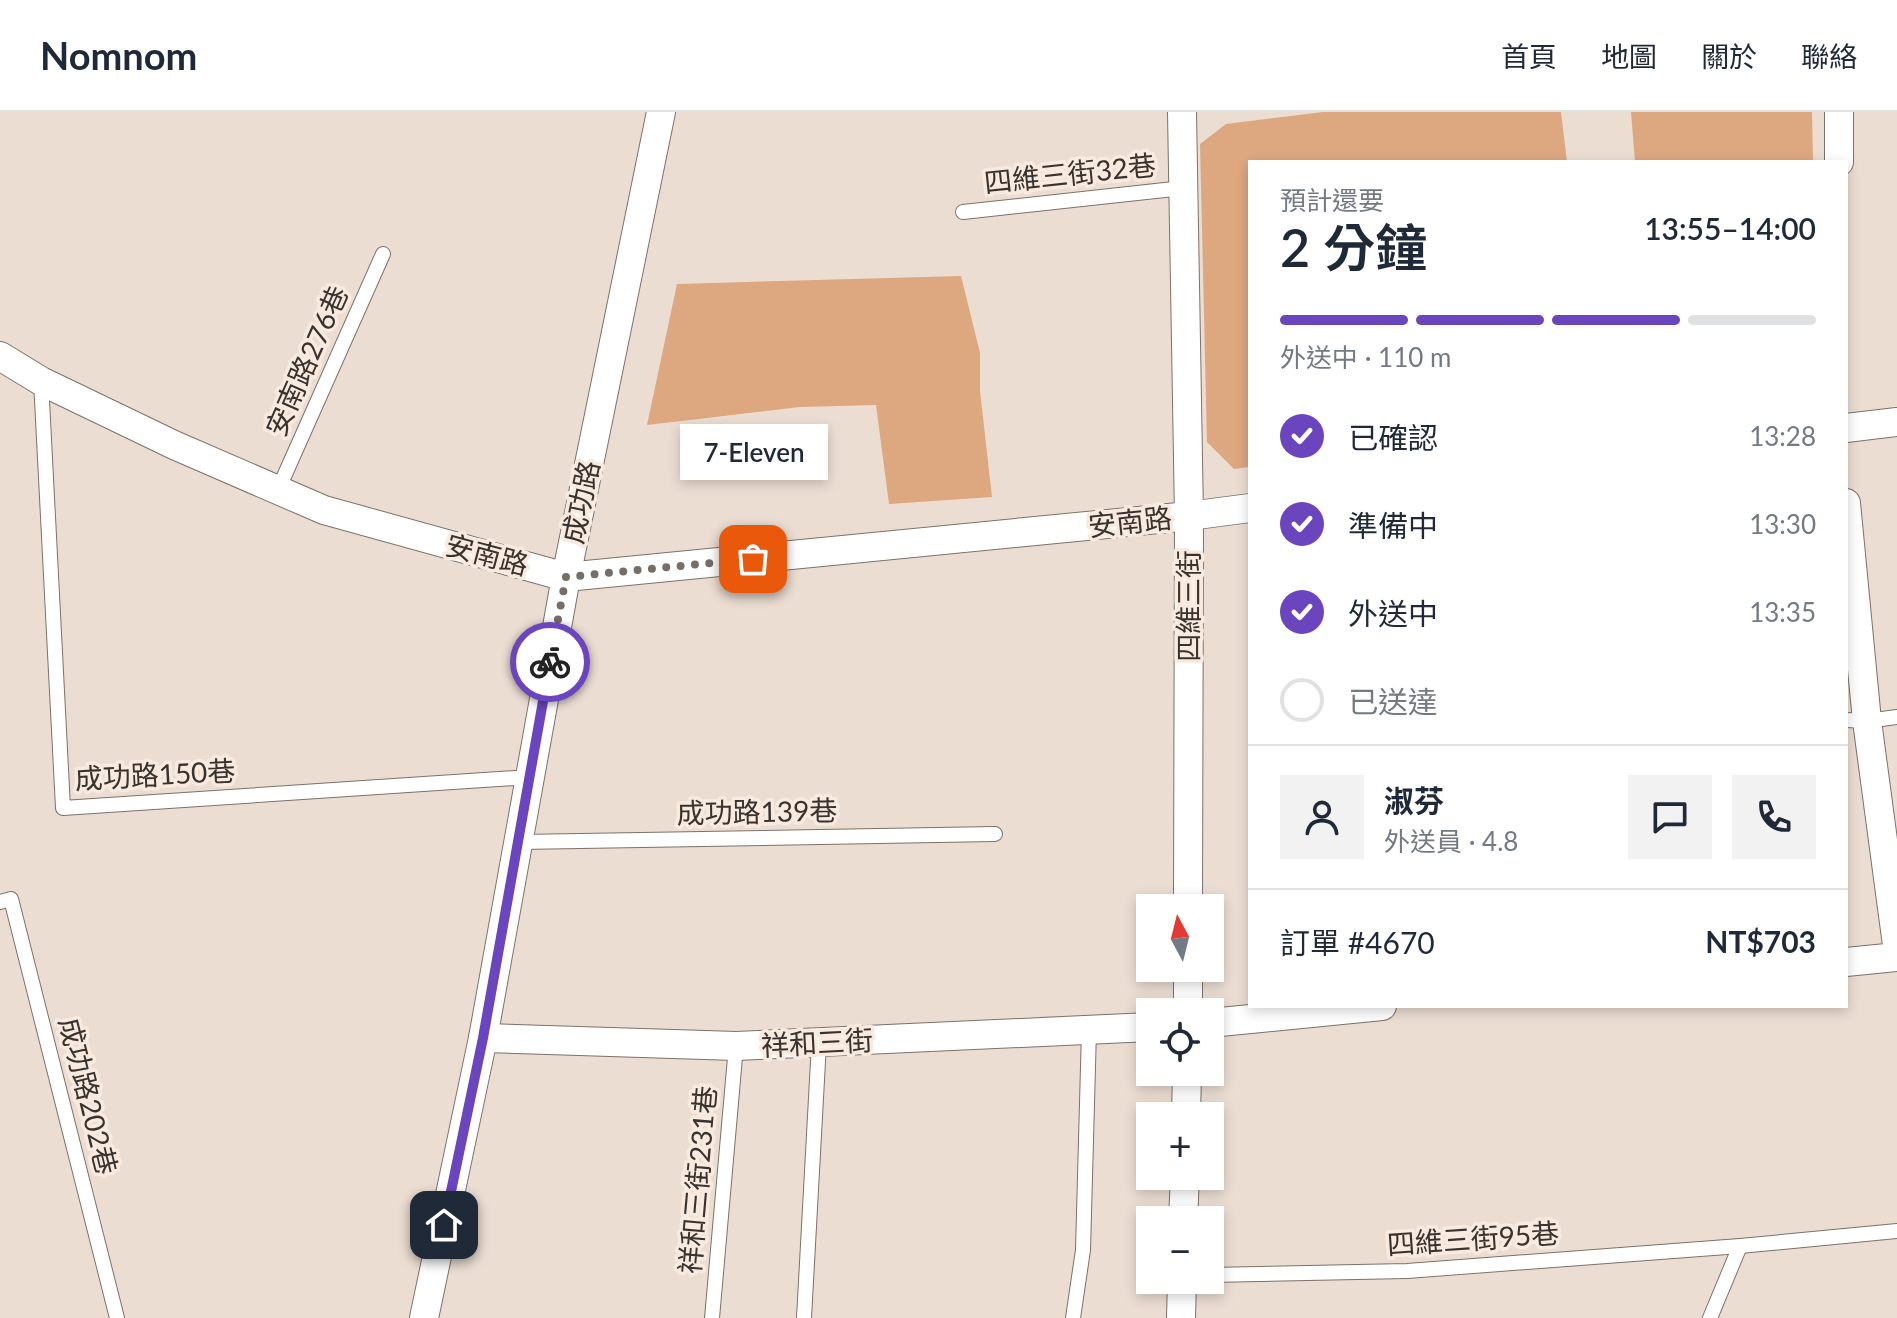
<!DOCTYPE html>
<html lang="zh-TW">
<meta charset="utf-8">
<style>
:root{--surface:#fff;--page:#f2f2f3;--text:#1f2937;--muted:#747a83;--line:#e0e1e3;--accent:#6a45bd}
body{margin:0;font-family:Lato,"Noto Sans TC",sans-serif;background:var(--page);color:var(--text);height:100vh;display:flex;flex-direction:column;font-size:30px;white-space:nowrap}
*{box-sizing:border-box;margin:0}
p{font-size:26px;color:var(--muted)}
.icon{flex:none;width:44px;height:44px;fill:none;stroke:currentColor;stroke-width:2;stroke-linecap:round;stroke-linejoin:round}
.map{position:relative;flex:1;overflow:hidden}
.sheet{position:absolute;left:1248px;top:48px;width:600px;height:848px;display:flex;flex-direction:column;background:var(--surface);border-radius:0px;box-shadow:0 4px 12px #0003}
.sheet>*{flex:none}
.needle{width:52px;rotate:353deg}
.tools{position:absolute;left:1136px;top:782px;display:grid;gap:16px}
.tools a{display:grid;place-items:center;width:88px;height:88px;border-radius:0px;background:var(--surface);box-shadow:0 4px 12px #0003;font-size:40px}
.pin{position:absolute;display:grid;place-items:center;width:68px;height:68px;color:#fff;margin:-34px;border-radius:16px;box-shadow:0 4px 12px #0006}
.courier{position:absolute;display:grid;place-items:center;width:80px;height:80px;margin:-40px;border:6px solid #6a45bd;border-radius:50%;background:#fff;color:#222;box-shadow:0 2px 10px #0007}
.bubble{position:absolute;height:56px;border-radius:0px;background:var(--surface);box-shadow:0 4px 12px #0003;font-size:26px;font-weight:600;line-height:56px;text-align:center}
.head em{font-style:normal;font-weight:600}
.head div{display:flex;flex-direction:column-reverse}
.head{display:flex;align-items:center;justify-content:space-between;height:136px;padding:0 32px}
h1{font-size:52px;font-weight:600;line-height:60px}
.bar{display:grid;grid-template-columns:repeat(4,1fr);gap:12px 8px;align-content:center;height:96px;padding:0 32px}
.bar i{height:10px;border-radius:6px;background:var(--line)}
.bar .current{background:var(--accent)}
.bar p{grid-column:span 4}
.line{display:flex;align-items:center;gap:20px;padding:0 32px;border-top:2px solid var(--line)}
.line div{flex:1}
.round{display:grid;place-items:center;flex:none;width:84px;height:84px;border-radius:0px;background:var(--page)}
ol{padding:0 32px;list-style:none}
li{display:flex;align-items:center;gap:24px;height:88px}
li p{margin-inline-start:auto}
li .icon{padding:8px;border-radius:50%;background:var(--accent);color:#fff;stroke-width:4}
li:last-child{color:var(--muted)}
li i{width:44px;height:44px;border:4px solid var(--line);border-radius:50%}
header{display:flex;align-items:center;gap:48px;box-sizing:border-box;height:112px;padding:0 40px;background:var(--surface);border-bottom:2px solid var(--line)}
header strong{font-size:38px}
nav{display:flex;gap:44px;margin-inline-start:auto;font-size:28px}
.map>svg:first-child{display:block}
</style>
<header>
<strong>Nomnom</strong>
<nav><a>首頁</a><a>地圖</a><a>關於</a><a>聯絡</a></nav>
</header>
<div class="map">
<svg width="1897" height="1206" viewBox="0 0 1897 1206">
<rect width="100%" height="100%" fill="#ebddd2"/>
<g fill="#dda780">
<polygon points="1323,0 1561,0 1567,50 1250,50 1250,355 1234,357 1207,330 1200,32 1226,12"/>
<polygon points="1631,0 1812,0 1813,50 1635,50"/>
<polygon points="961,164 980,241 980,279 992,385 889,392 876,293 800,295 647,313 677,172"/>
</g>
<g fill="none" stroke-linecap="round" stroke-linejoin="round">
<g stroke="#7e7168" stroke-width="16">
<g id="service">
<polyline points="963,100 1183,76"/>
<polyline points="41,269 63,696 530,665"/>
<polyline points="278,378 383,142"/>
<polyline points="1846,608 1867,609 1897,605"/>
<polyline points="519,730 995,722"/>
<polyline points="0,790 11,787 117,1206"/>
<polyline points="1210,1163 1407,1159 1740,1134 1897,1119"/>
<polyline points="712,1206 736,934"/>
<polyline points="804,1206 819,931"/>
<polyline points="1073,1206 1083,1138 1089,918"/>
<polyline points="1710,1206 1740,1134"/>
</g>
</g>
<g stroke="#7e7168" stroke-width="30">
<g id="minor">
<polyline points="1182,0 1189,404 1188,796"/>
<polyline points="1839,50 1839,0"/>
<polyline points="0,244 41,269 174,333 324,398 566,465 1189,404 1250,396"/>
<polyline points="1846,316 1897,310"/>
<polyline points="1846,391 1867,609 1897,833"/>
<polyline points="1846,850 1897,845"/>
<polyline points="1188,900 1188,856"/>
<polyline points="1210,911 1382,894"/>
<polyline points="483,926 736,934 1150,915"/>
<polyline points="1186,1004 1187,960"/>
<polyline points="1183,1108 1185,1064"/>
<polyline points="424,1206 483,926 566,465 661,0"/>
<polyline points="1181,1206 1182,1168"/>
</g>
</g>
<use href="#service" stroke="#fff" stroke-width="14"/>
<use href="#minor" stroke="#fff" stroke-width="28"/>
</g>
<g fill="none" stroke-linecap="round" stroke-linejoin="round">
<polyline stroke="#776e68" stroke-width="8" stroke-dasharray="0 14.4" points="550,550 566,465 753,447"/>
<polyline stroke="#6a45bd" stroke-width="10" points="444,1113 483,926 550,550"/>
</g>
<g text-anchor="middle" stroke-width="7" stroke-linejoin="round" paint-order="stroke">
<g font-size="28" fill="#39332f" stroke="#f9eadf">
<text transform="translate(1070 62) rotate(-6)" y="10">四維三街32巷</text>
<text transform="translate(307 249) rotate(-66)" y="10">安南路276巷</text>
<text transform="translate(581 390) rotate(-78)" y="10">成功路</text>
<text transform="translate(1130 410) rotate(-6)" y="10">安南路</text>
<text transform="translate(487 443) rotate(15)" y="10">安南路</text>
<text transform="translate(1189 494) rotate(-90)" y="10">四維三街</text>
<text transform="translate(155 663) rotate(-3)" y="10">成功路150巷</text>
<text transform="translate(757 700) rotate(-1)" y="10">成功路139巷</text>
<text transform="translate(817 931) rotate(-3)" y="10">祥和三街</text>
<text transform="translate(88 984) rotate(76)" y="10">成功路202巷</text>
<text transform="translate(698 1068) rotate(-85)" y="10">祥和三街231巷</text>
<text transform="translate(1473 1127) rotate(-4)" y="10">四維三街95巷</text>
</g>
</g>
</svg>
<div class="tools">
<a><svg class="needle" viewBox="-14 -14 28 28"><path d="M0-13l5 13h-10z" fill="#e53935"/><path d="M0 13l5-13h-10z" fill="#747a83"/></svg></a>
<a><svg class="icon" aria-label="locate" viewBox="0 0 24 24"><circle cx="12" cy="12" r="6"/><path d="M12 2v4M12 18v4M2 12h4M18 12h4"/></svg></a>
<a>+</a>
<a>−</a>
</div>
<div class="pin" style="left:753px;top:447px;background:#ea580c"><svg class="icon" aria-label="bag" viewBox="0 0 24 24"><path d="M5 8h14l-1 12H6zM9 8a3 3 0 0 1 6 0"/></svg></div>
<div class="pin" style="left:444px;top:1113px;background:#1f2937"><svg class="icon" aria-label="home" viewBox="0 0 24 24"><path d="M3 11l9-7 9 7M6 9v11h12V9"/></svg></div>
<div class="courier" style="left:550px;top:550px"><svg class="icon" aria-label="bike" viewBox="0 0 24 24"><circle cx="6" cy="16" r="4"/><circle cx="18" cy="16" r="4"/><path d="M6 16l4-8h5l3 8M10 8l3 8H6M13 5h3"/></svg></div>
<div class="bubble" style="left:680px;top:312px;width:148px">7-Eleven</div>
<section class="sheet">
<div class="head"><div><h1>2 分鐘</h1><p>預計還要</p></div><em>13:55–14:00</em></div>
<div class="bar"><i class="current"></i><i class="current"></i><i class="current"></i><i></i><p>外送中 · 110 m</p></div>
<ol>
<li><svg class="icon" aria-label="check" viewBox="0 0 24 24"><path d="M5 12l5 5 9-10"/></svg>已確認<p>13:28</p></li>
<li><svg class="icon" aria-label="check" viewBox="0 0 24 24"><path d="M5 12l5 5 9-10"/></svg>準備中<p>13:30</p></li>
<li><svg class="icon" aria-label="check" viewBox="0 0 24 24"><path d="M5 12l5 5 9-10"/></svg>外送中<p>13:35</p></li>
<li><i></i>已送達</li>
</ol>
<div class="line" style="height:144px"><a class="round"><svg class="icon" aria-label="person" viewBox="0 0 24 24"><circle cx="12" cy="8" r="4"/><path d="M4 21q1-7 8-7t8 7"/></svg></a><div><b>淑芬</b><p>外送員 · 4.8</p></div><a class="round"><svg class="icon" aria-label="chat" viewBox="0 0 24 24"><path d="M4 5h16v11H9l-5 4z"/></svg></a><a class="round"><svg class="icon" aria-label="phone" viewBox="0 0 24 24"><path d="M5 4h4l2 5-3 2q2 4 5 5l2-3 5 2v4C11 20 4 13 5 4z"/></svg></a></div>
<div class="line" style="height:104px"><div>訂單 #4670</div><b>NT$703</b></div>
</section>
</div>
